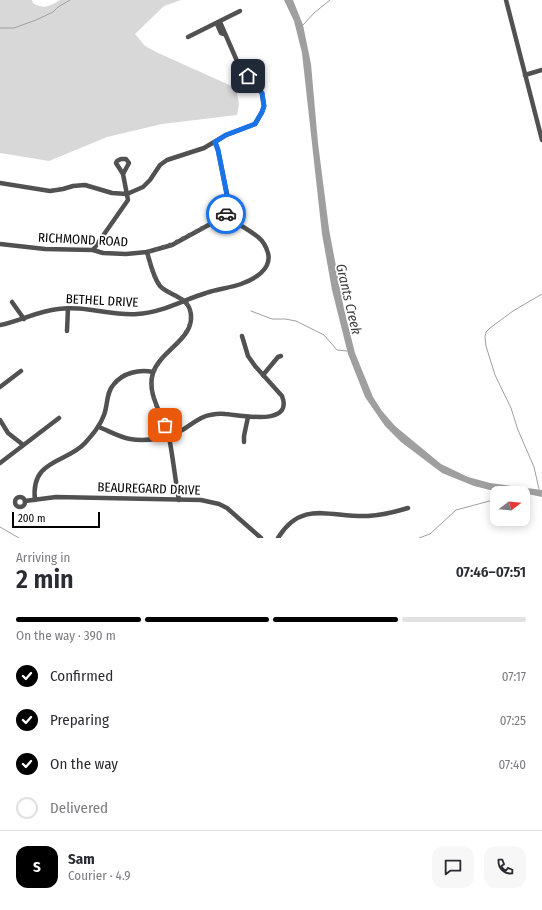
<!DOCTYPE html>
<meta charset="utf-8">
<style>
:root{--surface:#fff;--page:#f7f7f7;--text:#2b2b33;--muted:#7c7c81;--line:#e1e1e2;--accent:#000}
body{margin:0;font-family:"Fira Sans Condensed",sans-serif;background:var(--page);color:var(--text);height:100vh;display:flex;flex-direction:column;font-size:15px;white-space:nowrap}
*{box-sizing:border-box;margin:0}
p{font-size:13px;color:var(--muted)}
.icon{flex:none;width:22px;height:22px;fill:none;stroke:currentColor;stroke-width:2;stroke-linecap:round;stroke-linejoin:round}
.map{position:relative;height:538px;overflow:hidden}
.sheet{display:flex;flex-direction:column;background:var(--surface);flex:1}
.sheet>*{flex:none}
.needle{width:26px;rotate:74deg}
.controls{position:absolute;left:490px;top:486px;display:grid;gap:8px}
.controls a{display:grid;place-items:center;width:40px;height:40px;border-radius:8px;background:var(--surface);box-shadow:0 2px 10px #0003;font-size:20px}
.scale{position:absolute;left:12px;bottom:10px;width:88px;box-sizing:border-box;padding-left:4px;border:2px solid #000;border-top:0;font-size:11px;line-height:14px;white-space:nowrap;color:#000;-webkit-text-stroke:3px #fff;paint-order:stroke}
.pin{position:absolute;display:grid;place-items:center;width:34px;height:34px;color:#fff;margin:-17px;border-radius:8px;box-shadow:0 2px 6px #0006}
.courier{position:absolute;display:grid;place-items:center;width:40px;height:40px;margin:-20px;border:3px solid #1a73e8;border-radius:50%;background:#fff;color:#222;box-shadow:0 1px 5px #0007}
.overview em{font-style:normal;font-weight:600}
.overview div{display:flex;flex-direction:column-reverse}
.overview{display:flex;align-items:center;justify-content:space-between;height:68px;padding:0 16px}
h1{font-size:26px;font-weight:600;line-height:30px}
.bar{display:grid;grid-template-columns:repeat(4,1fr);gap:6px 4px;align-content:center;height:48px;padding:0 16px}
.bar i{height:5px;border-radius:3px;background:var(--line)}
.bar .on{background:var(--accent)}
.bar p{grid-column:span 4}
.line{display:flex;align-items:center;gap:10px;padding:0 16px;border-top:1px solid var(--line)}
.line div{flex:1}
.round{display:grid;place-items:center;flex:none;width:42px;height:42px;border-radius:12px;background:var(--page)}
ol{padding:0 16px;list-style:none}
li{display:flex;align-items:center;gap:12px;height:44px}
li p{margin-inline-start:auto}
li .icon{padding:4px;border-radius:50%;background:var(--accent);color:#fff;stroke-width:4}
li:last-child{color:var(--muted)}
li i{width:22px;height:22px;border:2px solid var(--line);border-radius:50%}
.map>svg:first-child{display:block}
</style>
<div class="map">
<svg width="542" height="538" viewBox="0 0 542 538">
<rect width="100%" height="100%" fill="#fff"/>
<path fill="#d8d8d8" d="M0 0H32L33 3C44 10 50 6 60 0H181L164 6 135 34 145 46 156 52 236 88 239 104 237 115 162 124 107 137 49 161 0 153Z"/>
<polygon fill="#9f9f9f" points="284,0 293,0 303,25 311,64 318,143 329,229 344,309 355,353 373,397 382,411 395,426 441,464 468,477 490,483 542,490 542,497 523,493 494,491 474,486 442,473 401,442 385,426 365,397 348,354 332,290 322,234 302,53 294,21"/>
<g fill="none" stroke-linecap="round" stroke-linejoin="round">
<g stroke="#9f9f9f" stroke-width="1">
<polyline points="303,25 314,13 330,0"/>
<polyline points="0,28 14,28 36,20 53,12 58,7 70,0"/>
<polyline points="251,311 272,319 285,319 296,321 324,335 337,350 347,351"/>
<polyline points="539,489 534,467 518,430 511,408 495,375 486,346 485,337 486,332 490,328 513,311 542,294"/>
<polyline points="0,527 19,538"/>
<polyline points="419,538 430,534 456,510 497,499"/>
</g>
<g stroke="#515151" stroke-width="4.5">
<polyline points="506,0 542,140"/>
<polyline points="217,24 221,33 224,34"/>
<polyline points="188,37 240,11"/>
<polyline points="525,75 542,70"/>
<polyline points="0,183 50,191 63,189 73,186 85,185 112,193 127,194 143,187 150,180 160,165 167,160 204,148 226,135 255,124 262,112 264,106 262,93 237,61 220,22"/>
<polyline points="0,244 45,249 93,250 103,253 126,254 147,252 172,245 225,216 228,209 228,200 218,150 215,142"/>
<polyline points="93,250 128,200 123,174 129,163 126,159 121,159 117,161 116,163 123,174"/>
<path d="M147 252C150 262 153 277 160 286 168 295 186 296 190 310 198 338 160 350 153 373 146 395 164 416 169 437 173 457 175 479 179 500"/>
<polyline points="12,302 24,319"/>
<path d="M0 325C20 321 38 311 58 309 84 305 111 316 137 314 161 313 183 300 206 293 217 289 230 288 241 284 255 279 272 269 268 253 266 246 263 241 258 237 248 229 236 223 225 216"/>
<polyline points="67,331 68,308"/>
<polyline points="263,375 278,357 281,356"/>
<polyline points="0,387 21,371"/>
<polyline points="0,420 8,433 22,444"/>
<path d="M99 427C109 431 119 437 130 439 147 442 169 438 184 429 192 424 201 416 210 415 215 414 220 413 225 414 240 415 294 427 282 396L255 366 248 356 242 336"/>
<polyline points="244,442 244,436 248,417"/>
<polyline points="0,463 59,418"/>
<circle cx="20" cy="502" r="5"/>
<path d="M35 500C30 459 67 463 85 443 93 434 100 426 104 415 108 405 106 392 114 384 123 373 139 369 153 372"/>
<polyline points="25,501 56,497 201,500 219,504 227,508 261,538"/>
<path d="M278 538C302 499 331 518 368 516 381 515 395 512 408 508"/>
</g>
</g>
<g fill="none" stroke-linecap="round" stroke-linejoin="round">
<path stroke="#595959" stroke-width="4" stroke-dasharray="0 7.2" d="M165 425C160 414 153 402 152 390 146 353 197 343 190 311 187 297 168 294 160 286 153 278 150 262 147 252L172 244 225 216 226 214"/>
<polyline stroke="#1a73e8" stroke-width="5" points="226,214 228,209 228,200 218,150 215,142 226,135 255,124 262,112 264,106 262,93 248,76"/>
</g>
<g text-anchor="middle" stroke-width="3.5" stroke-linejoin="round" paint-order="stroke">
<g font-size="13" fill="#000" stroke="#fff">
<text transform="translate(83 239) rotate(3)" y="5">RICHMOND ROAD</text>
<text transform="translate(102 300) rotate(3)" y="5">BETHEL DRIVE</text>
<text transform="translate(149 488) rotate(2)" y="5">BEAUREGARD DRIVE</text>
</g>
<g font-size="14" font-style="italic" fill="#404040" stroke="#fff">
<text transform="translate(349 299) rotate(77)" y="5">Grants Creek</text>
</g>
</g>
</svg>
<div class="controls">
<a><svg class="needle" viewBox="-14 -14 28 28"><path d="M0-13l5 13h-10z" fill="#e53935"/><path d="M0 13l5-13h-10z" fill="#7c7c81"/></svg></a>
</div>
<div class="scale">200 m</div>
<div class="pin" style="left:165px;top:425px;background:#ea580c"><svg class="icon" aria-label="bag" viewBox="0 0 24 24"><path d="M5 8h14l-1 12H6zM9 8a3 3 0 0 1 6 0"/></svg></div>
<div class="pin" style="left:248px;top:76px;background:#1f2937"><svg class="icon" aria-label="home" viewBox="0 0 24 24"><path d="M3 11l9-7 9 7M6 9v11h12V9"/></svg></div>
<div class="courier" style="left:226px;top:214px"><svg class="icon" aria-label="car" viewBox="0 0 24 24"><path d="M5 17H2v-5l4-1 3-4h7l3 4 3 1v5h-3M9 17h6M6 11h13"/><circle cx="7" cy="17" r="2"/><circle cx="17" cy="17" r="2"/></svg></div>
</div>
<section class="sheet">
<div class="overview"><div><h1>2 min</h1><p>Arriving in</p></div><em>07:46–07:51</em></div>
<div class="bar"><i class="on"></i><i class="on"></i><i class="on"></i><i></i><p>On the way · 390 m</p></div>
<ol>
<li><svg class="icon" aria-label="check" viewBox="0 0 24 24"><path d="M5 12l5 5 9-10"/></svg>Confirmed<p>07:17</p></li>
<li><svg class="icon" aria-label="check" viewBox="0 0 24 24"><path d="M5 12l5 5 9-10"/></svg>Preparing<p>07:25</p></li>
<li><svg class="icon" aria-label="check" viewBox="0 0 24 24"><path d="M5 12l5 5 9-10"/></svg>On the way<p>07:40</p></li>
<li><i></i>Delivered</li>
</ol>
<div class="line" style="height:72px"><b class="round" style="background:var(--accent);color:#fff">S</b><div><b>Sam</b><p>Courier · 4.9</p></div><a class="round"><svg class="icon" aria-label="chat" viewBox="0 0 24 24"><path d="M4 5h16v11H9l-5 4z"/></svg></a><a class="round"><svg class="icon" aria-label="phone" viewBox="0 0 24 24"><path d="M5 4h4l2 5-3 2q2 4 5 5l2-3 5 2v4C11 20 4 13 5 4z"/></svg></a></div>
</section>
